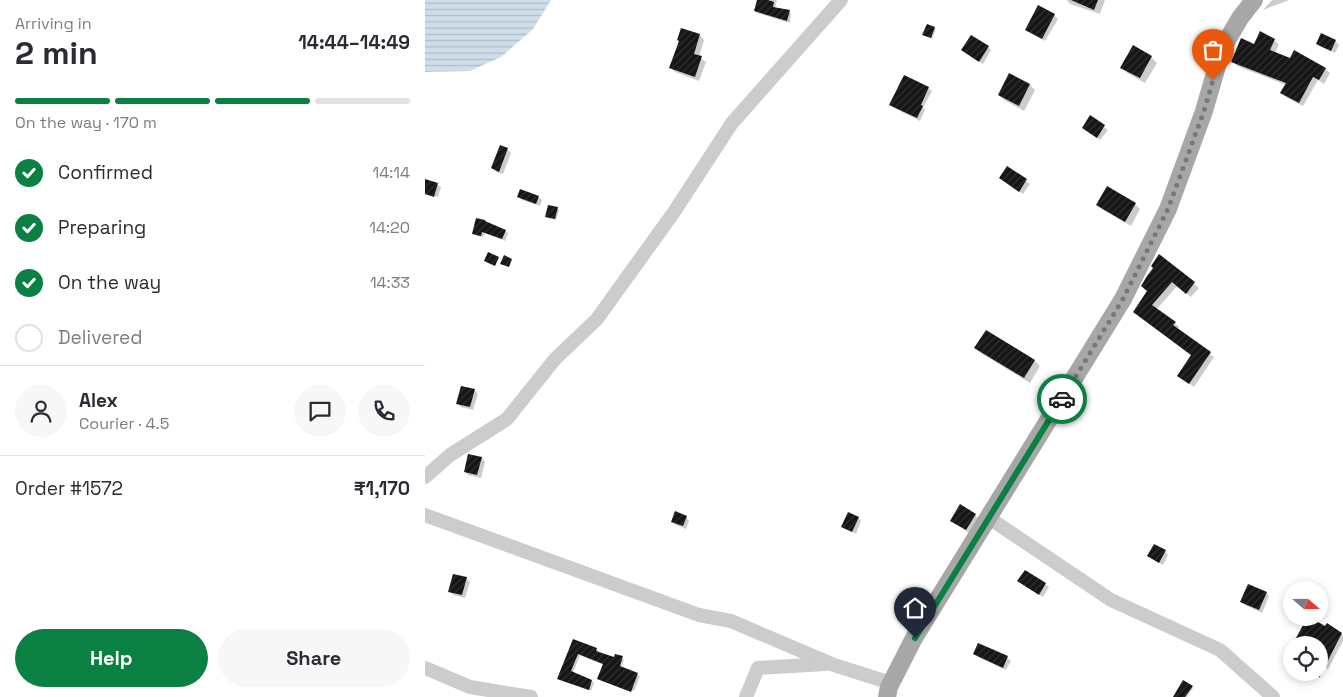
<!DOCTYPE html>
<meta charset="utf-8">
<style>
:root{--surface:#fff;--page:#f7f7f7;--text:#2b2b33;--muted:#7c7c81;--line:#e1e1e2;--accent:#0b8043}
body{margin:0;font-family:"Space Grotesk",sans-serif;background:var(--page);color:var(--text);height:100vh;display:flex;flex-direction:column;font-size:19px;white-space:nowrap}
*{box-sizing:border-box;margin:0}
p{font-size:16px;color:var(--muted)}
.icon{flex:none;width:28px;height:28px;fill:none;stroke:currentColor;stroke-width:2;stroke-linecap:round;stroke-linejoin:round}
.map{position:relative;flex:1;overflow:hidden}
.details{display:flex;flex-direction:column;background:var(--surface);width:425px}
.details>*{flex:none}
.needle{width:32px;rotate:110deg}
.fabs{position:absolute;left:858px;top:581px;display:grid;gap:10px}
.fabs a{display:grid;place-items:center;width:45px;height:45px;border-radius:50%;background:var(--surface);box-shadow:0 2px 8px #0003;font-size:25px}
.pin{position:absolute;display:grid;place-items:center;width:42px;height:42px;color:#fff;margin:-51px -21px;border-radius:50% 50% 50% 0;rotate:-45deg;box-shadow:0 0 5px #0007}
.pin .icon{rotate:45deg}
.courier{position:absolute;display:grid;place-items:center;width:50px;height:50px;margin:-25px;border:4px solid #0b8043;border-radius:50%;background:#fff;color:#222;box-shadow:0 1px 6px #0007}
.head em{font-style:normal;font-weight:700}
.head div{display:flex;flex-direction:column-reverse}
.head{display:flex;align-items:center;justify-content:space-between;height:85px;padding:0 15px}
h1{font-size:32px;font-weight:700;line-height:38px}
.bar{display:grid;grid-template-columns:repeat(4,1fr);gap:8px 5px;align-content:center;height:60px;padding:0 15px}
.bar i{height:6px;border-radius:4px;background:var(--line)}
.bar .on{background:var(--accent)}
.bar p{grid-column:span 4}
.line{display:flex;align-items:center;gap:12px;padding:0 15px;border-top:1px solid var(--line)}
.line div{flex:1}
.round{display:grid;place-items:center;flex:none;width:52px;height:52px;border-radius:26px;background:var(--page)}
ol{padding:0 15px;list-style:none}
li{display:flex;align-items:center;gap:15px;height:55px}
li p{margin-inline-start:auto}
li .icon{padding:5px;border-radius:50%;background:var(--accent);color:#fff;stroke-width:4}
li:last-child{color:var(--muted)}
li i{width:28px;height:28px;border:2px solid var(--line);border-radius:50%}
.cta{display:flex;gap:10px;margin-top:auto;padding:10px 15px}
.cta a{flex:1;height:58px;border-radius:30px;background:var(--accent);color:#fff;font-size:20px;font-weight:700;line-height:58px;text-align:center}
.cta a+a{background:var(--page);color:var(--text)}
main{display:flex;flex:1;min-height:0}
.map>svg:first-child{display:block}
</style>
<main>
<section class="details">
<div class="head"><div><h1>2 min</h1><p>Arriving in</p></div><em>14:44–14:49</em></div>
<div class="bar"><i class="on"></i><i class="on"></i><i class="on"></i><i></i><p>On the way · 170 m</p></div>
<ol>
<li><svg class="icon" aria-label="check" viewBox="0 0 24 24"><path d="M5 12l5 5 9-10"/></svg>Confirmed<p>14:14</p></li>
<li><svg class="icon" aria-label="check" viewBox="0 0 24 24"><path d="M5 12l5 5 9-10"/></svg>Preparing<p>14:20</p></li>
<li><svg class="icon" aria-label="check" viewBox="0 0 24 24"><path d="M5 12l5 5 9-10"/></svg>On the way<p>14:33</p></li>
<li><i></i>Delivered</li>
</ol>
<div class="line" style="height:90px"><a class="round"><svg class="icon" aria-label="person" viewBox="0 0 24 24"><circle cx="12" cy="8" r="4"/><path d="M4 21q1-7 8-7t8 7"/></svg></a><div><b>Alex</b><p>Courier · 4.5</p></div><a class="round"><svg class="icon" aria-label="chat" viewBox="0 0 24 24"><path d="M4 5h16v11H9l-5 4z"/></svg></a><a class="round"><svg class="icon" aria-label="phone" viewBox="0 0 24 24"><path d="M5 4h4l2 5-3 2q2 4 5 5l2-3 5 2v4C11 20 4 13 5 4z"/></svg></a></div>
<div class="line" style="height:65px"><div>Order #1572</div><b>₹1,170</b></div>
<div class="cta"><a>Help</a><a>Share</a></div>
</section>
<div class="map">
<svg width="918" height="697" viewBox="0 0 918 697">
<defs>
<pattern id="water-rules" width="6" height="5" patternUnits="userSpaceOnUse" patternTransform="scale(1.25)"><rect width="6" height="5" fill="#cddde9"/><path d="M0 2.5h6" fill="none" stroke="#b0bec8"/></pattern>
<pattern id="building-hatch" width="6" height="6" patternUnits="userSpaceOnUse" patternTransform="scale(1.25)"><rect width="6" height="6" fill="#161616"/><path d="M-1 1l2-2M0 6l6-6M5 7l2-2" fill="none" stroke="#303030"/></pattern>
</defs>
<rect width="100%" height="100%" fill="#fff"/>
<polygon fill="url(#water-rules)" points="0,0 126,0 108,29 76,57 45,71 0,72"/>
<g fill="#0003">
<polygon points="334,0 352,0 350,9 364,11 366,14 365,23 332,13 330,11"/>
<polygon points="642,0 680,0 675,14 645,4"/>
<polygon points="847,0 864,0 838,10"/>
<polygon points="629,15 633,19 620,41 602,30"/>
<polygon points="502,25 511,29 507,39 499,35"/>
<polygon points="836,32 854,44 850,53 866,59 870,52 900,69 905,73 899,84 893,80 878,106 861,97 857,92 861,85 812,66 808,61 830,45"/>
<polygon points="275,35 279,40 274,57 281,62 274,81 250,72 246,68"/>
<polygon points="910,41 914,45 910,53 896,47 893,44"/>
<polygon points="563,47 566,50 558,64 538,50"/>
<polygon points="708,47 726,57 732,63 720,83 702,73 697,67"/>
<polygon points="585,75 605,85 610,90 599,111 579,100 574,95"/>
<polygon points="503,88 507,91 498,108 500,110 495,121 469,108 466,105"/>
<polygon points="666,117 683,130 675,140 662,131"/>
<polygon points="82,149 86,153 78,174 71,172 68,168"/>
<polygon points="582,168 605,184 598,194 575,178"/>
<polygon points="12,184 16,187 13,197 0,193 0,195 0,187"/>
<polygon points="94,197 113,197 117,200 115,206 97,200"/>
<polygon points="710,204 715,209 706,226 678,210 673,205"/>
<polygon points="132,208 134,210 131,220 121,217"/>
<polygon points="52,220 80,231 83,233 80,241 60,233 58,237 51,236 49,233"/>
<polygon points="735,256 774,288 766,297 752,286 731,310 750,323 754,327 752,330 789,357 769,387 754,376 767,356 709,312 724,292"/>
<polygon points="561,331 610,361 615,366 605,383 556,353 551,348"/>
<polygon points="49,390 53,394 48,410 36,407 33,403"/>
<polygon points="44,455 57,458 60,462 56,478 43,475 40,471"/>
<polygon points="550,515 553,518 544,533 527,521"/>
<polygon points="261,517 264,521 261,529 251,525 247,521"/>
<polygon points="433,518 436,521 431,534 418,526"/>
<polygon points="740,551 743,555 738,565 723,556"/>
<polygon points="41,578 45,582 40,598 28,595 25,591"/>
<polygon points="594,581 620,584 624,587 618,597"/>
<polygon points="841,593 844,596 837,613 820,605 817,602"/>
<polygon points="884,618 901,628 918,635 918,641 903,669 894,664 894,645 869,645"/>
<polygon points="149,640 172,649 174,651 173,653 189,658 197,658 199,660 196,668 215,676 209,691 175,678 179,665 155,655 148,673 167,681 169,683 166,691 135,680 133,678"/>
<polygon points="554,645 582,658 586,661 581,670 553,657 549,654"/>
<polygon points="767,687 768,688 762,697 750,697"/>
</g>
<g fill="url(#building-hatch)">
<polygon points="332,0 343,0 349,2 348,7 365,10 362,21 329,11"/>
<polygon points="646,0 673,0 669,10"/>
<polygon points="613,5 630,14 617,39 600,30"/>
<polygon points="502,24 510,27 506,38 497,35"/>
<polygon points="256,28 275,34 269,54 277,56 270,77 244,68 254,41 252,40"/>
<polygon points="835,31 850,39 845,50 865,58 869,50 901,68 894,80 888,77 874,103 855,93 861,83 806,62 816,38 829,44"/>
<polygon points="896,33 911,40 906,51 891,44"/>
<polygon points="546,35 564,46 554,62 536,50"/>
<polygon points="708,45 727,56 715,78 695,68"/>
<polygon points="584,73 605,84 594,106 573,95"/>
<polygon points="479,75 504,87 496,105 498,106 492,118 464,105"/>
<polygon points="665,115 680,125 672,138 657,128"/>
<polygon points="75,145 83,148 74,172 66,168"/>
<polygon points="582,166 602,179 594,192 574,178"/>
<polygon points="0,179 13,183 9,197 0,194"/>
<polygon points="682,186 711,203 700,222 671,205"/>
<polygon points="95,189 114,196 111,204 92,197"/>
<polygon points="123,205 133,207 130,219 120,217"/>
<polygon points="51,218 60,220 60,221 81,230 77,239 57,232 56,236 47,234"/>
<polygon points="63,252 74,257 70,266 59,261"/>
<polygon points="734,254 770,282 761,294 747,282 727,305 751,322 748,325 786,352 764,384 752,376 766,355 708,312 722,291 716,286 722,276 728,268 726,266"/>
<polygon points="79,255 87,259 84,267 75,264"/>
<polygon points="561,330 610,360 599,378 549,348"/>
<polygon points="36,386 50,389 45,407 31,404"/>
<polygon points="43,454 57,457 52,475 39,472"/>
<polygon points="535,504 551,514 541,530 525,521"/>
<polygon points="250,511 262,516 258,526 246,522"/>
<polygon points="423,512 434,517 427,532 416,527"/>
<polygon points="729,544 741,550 734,563 722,556"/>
<polygon points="600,570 621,583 614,595 592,581"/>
<polygon points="28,574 42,577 37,595 23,592"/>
<polygon points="823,584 842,592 834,610 815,602"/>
<polygon points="882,618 886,618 900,626 902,623 917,633 894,678 894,645 867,645"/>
<polygon points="148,639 172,648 171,651 189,657 190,654 198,656 195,666 213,673 206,692 172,679 178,664 153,654 146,671 167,680 164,690 132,679"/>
<polygon points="553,643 583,656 578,668 548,654"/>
<polygon points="758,680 768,686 760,697 748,697"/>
</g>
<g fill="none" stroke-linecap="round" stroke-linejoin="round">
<g stroke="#ccc" stroke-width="14">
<polyline points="0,477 25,455 82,419 130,359 172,319 249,212 307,123 416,0"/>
<polyline points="0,515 274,615 306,621 409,665 466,683"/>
<polyline points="564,518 686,600 795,650 848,697"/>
<polyline points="0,668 45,687 106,697"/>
<polyline points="321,697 333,668 401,664"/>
</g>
<polyline stroke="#a7a7a7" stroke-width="18" points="462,697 464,687 489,638 698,299 743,209 779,111 797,49 815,18 829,0"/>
</g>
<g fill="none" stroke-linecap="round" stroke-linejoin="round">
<polyline stroke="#787878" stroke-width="5" stroke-dasharray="0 9" points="637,399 698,299 743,209 779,111 788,80"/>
<polyline stroke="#0b8043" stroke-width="6" points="490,638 637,399"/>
</g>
</svg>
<div class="fabs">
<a><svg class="needle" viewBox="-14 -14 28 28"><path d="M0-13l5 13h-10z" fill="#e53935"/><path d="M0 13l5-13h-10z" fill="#7c7c81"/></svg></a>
<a><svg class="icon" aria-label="locate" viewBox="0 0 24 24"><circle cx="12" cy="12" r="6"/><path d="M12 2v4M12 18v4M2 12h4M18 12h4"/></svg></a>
</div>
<div class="pin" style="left:788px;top:80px;background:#ea580c"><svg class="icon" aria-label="bag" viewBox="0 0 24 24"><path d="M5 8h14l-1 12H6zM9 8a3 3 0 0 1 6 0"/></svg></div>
<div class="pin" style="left:490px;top:638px;background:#1f2937"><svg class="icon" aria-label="home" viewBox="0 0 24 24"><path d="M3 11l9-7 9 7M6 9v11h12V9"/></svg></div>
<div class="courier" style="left:637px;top:399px"><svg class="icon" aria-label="car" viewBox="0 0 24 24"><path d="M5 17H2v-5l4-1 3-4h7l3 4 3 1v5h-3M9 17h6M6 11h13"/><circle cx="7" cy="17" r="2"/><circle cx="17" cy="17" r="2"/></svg></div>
</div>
</main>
